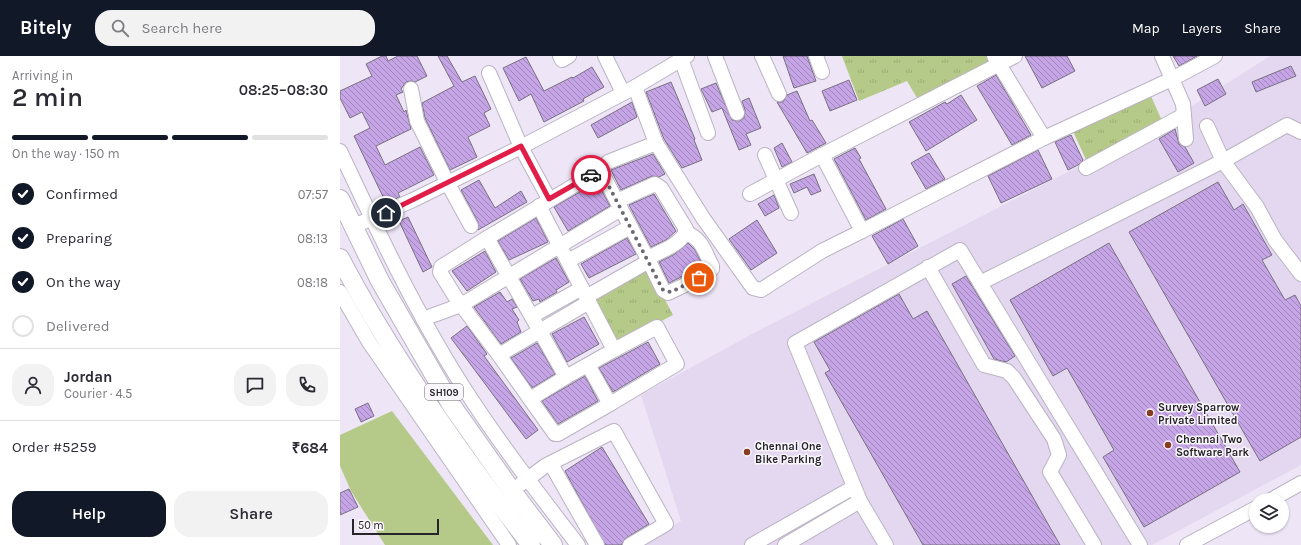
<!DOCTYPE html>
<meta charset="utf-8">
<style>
:root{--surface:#fff;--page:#f2f2f3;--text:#2b2b33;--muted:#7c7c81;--line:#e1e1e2;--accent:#111827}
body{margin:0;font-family:Karla,sans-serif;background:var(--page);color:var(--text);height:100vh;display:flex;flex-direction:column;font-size:15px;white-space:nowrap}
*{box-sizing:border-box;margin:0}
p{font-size:13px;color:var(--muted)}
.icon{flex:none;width:22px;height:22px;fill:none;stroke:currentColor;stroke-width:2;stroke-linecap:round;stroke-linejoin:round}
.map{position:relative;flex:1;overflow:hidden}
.sheet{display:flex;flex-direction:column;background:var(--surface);width:340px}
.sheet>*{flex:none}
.fabs{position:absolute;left:909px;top:437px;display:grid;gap:8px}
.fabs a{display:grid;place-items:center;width:40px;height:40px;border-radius:50%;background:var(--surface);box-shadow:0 1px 3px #0004;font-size:20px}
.scale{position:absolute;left:12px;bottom:10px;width:87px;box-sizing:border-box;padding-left:4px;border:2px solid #27242a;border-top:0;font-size:11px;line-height:14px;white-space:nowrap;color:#27242a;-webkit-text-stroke:3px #f9f6fc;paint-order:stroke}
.pin{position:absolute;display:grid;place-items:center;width:34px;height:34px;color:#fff;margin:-17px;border:2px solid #fff;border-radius:50%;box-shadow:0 1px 4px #0007}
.courier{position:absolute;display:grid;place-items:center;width:40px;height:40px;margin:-20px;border:3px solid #e11d48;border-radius:50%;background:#fff;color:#222;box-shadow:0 1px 5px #0007}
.headline em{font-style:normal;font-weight:600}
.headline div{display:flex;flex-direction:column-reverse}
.headline{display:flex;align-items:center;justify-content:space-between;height:68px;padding:0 12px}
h1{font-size:26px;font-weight:600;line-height:30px}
.bar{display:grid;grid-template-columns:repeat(4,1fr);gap:6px 4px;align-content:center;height:48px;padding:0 12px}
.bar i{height:5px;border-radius:3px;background:var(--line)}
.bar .selected{background:var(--accent)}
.bar p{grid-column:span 4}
.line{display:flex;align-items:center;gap:10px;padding:0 12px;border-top:1px solid var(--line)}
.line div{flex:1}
.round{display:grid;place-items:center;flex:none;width:42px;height:42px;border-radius:16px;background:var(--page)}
ol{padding:0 12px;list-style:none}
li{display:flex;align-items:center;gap:12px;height:44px}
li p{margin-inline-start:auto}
li .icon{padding:4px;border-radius:50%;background:var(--accent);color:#fff;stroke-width:4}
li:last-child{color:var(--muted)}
li i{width:22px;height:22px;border:2px solid var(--line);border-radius:50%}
.button{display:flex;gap:8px;margin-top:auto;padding:8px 12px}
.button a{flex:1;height:46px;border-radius:16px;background:var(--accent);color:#fff;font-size:16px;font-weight:600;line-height:46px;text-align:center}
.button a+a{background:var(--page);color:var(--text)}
header{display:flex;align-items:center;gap:24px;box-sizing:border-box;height:56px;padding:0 20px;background:var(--accent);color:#fff}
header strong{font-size:19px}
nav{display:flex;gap:22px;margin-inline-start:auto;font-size:14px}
.search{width:280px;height:36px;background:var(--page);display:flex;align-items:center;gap:10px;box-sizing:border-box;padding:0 14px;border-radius:16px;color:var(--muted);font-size:15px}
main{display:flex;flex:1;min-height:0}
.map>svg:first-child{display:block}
</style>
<header>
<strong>Bitely</strong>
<div class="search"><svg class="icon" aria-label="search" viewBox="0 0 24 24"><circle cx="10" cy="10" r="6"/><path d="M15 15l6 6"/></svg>Search here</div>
<nav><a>Map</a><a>Layers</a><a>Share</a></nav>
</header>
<main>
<section class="sheet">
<div class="headline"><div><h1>2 min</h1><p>Arriving in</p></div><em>08:25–08:30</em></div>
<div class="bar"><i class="selected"></i><i class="selected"></i><i class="selected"></i><i></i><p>On the way · 150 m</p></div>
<ol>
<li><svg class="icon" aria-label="check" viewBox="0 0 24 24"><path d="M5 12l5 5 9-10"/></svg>Confirmed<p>07:57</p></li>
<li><svg class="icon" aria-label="check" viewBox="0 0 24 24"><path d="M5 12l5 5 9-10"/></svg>Preparing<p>08:13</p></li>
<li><svg class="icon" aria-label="check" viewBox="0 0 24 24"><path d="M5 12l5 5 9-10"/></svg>On the way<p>08:18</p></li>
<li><i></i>Delivered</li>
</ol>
<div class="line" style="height:72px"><a class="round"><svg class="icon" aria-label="person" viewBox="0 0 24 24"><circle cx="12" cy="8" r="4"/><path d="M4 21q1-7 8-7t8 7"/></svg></a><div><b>Jordan</b><p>Courier · 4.5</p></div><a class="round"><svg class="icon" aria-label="chat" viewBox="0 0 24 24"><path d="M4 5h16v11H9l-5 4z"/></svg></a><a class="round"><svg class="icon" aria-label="phone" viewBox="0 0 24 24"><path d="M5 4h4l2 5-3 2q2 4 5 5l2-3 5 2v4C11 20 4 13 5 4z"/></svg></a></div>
<div class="line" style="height:52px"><div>Order #5259</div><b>₹684</b></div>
<div class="button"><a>Help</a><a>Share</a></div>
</section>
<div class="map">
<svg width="961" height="489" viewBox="0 0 961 489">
<defs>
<pattern id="park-tufts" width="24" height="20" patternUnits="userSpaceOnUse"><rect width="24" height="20" fill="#b5ca88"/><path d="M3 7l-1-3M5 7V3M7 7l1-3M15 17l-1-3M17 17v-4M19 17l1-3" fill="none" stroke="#9cad76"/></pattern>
<pattern id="building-back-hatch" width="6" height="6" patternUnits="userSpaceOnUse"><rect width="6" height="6" fill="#c6a5e7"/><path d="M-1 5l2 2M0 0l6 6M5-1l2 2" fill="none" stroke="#a186bb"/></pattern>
</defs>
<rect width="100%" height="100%" fill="#eee6f7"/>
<polygon fill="#e3d8f0" points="930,0 961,0 961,409 812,489 300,489 341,465 301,339 412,278 833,62"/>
<polygon fill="#b5ca88" points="52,355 153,489 45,489 11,435 0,410 0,379"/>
<g fill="url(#park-tufts)">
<polygon points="502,0 648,0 651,5 577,42 567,25 519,45"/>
<polygon points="810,38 823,67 747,106 732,73"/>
<polygon points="309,213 333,259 276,289 252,243"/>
</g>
<g fill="url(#building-back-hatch)" stroke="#787180">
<polygon points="42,0 46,0 48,5 58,0 77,0 87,20 75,26 70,25 66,26 61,33 63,36 56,39 64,56 66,54 71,73 36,90 45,109 80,91 94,119 58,137 60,141 46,147 14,80 30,72 22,56 10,62 0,42 0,35 32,20 26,8"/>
<polygon points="98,0 107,0 122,26 135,20 151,53 144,57 150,70 128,81 137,101 110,114 85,62 82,47 114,30"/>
<polygon points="443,0 467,0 476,25 454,32"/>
<polygon points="685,0 727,0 735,15 702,32"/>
<polygon points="833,0 857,0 839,10"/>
<polygon points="186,1 204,35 232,21 233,22 252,11 264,31 243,43 244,45 204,66 191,38 179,45 163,12"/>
<polygon points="951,10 956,20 916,36 912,26"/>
<polygon points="656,19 691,79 672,89 637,30"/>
<polygon points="878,23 886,38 865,50 857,34"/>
<polygon points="509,24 517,44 490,55 482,35"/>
<polygon points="331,26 355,83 354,84 362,104 342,112 324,83 306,36"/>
<polygon points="376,27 392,64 400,65 404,62 405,54 402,45 409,42 421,72 406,78 411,89 399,94 382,52 372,56 361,33"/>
<polygon points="457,35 470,65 472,64 486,87 467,97 437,46 443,46 447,39"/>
<polygon points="621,39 637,64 586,95 569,66 605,46 607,48"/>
<polygon points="292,46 297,61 258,82 251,69"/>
<polygon points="835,73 839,88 845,91 854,107 838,116 819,83"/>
<polygon points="731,79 743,104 738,109 728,114 715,86"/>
<polygon points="442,87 452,106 442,111 434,92"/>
<polygon points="515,92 521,102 519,103 546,153 526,164 494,103"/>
<polygon points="698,94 712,123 661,147 648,120"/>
<polygon points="589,97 605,123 586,133 571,107"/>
<polygon points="313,98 325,118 319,121 312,120 281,134 271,114"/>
<polygon points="474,118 481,135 471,139 467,131 454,137 450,128"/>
<polygon points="139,124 155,152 181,135 187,146 138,174 138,166 121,134"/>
<polygon points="257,126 270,150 228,175 214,151"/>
<polygon points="878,126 894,154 903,148 932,199 922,204 945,244 955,239 961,250 961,381 920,405 789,176"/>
<polygon points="314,138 336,175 326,184 311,191 289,149"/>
<polygon points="434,139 439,152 425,160 418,148"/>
<polygon points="68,161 92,211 83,216 59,165"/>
<polygon points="196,162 208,186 169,204 158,185"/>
<polygon points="563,163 578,190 548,208 532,180"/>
<polygon points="417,164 437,197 411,214 389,183"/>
<polygon points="287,182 296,198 249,222 241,208"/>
<polygon points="348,187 355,194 363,210 329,227 319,206 335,198"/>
<polygon points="769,187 900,416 804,471 763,401 774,394 727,312 713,320 670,244"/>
<polygon points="145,195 156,216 127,235 112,215"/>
<polygon points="216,202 229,226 216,234 217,236 200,246 199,243 193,245 180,223"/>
<polygon points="626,220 675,300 666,306 654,303 612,228"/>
<polygon points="160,236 167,246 172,243 177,251 172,253 179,264 177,266 181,276 161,288 134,251"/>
<polygon points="559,238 573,263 587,255 720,489 583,489 485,317 490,314 474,286"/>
<polygon points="244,261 259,288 227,306 212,278"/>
<polygon points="127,270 147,298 144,300 198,374 186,383 111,282"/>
<polygon points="308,286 320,308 273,336 259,312"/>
<polygon points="197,287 215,318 192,332 171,302"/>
<polygon points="245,320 258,345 218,368 202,345"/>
<polygon points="28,347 34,360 21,366 15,353"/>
<polygon points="262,391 309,468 286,482 281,489 265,489 225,415"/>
<polygon points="9,433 18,451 0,459 0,437"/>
</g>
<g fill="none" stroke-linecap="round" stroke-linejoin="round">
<g stroke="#bbb3c3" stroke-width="16">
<g id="minor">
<polyline points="220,0 222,4 229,0"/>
<polyline points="265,0 283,37"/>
<polyline points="375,0 397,57"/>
<polyline points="422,0 439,38"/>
<polyline points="476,0 482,16"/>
<polyline points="654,0 704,82"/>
<polyline points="675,0 482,99 522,175 704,82 832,23 875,0"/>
<polyline points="822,0 843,48 846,83"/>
<polyline points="341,3 368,77"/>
<polyline points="149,17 181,91 209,143"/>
<polyline points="295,31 316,87 363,162 413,232 421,234 482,195 522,175"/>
<polyline points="71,33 77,65 107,126 131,170"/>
<polyline points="961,76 947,69 883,105 917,151 935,184 961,218"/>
<path d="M0 95C37 174 75 255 122 329 157 384 198 437 238 489"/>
<polyline points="425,99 451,157"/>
<polyline points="268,106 316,87"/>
<polyline points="746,112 844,59"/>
<polyline points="410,138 482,99"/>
<path d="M277 145 315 128 321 132 346 173C344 188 319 196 307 202"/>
<polyline points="199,150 274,294 226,321 147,182 101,211 100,216 116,242 159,299 249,246"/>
<polyline points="14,170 73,144 181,91 295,31 347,0"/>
<polyline points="228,205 290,171"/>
<path d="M309 205 323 234 328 237 364 220 372 213V210C364 194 362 183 345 176"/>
<polyline points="588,211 644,309 667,315 674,322 714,383 719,399 710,416 754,489"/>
<polyline points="640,227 883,105 867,70"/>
<polyline points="0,236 29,286 169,489"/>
<polyline points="246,241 309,205 281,153"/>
<polyline points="192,260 242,232"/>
<polyline points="83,263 121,249 281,153 262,117 258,115 147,182"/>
<polyline points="159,299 190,343"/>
<polyline points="248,309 270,348 337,308 317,271 274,294"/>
<polyline points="226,321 190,343 215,378 218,378 270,348"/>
<polyline points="211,408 257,489"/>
<polyline points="181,428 205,410 274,375 326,468 290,489"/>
<polyline points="931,444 961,427"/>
<polyline points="412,489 514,431"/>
<polyline points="445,489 520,445"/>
<polyline points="546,489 520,445 455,287 620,194 800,489"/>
<polyline points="847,489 916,452"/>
</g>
</g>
<g stroke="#bbb3c3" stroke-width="20">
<g id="major">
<polyline points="0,143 40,225 112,350 172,435 213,489"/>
<path d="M0 202C52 302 122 400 191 489"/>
</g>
</g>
<use href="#minor" stroke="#fff" stroke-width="14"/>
<use href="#major" stroke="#fff" stroke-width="18"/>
</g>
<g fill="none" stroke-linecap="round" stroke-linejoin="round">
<polyline stroke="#6d6872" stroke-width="4" stroke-dasharray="0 7.2" points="251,119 258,115 262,117 323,234 331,236 359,222"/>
<polyline stroke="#e11d48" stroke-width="5" points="46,157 181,90 209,143 251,119"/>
</g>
<g fill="#863e20" stroke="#f9f6fc" stroke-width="1.5">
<circle cx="810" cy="357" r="4"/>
<circle cx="828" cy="389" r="4"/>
<circle cx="407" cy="396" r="4"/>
</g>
<g text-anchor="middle" stroke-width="3" stroke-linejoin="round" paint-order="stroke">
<rect fill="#f9f6fc" stroke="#666369" stroke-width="1" x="85" y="328" width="38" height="16" rx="3"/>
<g font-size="10" font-weight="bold" fill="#27242a">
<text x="104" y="340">SH109</text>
</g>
<g font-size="11" font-weight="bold" fill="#27242a" stroke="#f9f6fc" text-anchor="start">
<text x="818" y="355">Survey Sparrow<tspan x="818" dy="13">Private Limited</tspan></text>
<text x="836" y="387">Chennai Two<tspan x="836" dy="13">Software Park</tspan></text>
<text x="415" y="394">Chennai One<tspan x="415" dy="13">Bike Parking</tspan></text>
</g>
</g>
</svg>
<div class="fabs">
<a><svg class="icon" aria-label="layers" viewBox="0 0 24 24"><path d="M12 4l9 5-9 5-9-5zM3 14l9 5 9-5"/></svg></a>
</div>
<div class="scale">50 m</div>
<div class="pin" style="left:359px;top:222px;background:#ea580c"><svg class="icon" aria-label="bag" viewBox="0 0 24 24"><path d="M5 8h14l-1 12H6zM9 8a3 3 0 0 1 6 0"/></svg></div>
<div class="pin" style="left:46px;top:157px;background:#1f2937"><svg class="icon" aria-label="home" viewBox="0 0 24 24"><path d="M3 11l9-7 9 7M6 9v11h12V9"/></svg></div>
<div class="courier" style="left:251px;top:119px"><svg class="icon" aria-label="car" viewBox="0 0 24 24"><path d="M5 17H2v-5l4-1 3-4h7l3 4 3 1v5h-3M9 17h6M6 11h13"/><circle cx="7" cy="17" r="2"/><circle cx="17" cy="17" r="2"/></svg></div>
</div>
</main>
